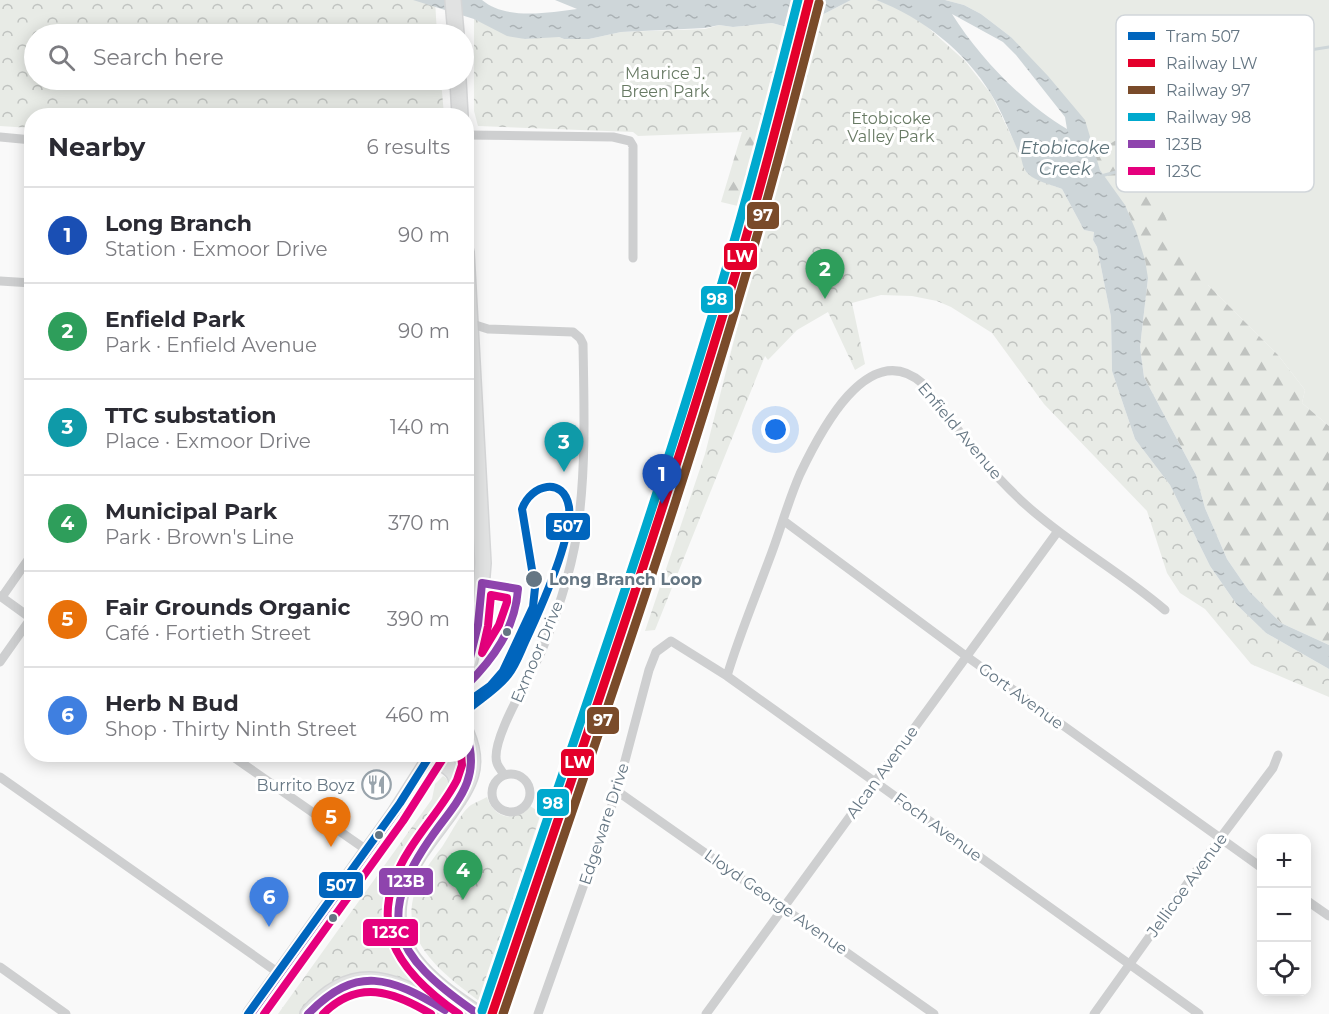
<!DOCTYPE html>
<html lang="en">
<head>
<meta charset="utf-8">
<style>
	:root { --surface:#fff; --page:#f2f2f3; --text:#2b2b33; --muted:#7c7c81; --line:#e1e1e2; --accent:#5c6169 }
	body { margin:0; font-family:Montserrat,sans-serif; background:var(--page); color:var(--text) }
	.controls { position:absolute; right:18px; bottom:18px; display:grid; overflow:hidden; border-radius:12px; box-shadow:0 3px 15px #0003 }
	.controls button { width:54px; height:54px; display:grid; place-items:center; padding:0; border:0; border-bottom:2px solid var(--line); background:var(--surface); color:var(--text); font:30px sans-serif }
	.you { position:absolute; left:776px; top:430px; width:21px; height:21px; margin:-15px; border:4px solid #fff; border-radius:50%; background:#1a73e8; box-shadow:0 0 0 9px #1a73e833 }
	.badge { display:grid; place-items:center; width:39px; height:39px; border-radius:50%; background:var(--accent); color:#fff; font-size:20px; font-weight:700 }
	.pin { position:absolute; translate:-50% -50px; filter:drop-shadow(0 2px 3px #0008) }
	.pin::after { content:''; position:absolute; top:32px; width:21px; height:18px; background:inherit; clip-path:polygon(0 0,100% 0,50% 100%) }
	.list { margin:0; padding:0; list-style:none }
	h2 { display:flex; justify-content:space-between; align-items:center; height:78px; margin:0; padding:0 24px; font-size:26px }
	h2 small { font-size:20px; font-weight:400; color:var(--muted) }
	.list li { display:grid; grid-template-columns:39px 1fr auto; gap:18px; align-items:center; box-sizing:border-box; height:96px; padding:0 24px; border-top:2px solid var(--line) }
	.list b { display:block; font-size:22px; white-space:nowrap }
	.list p { margin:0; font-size:20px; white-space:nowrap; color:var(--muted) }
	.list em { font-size:20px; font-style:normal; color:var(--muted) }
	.icon { flex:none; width:33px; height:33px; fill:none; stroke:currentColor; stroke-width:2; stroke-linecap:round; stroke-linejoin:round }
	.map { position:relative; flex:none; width:1329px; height:1014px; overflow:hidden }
	.search { position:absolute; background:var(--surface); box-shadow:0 3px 15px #0003; left:24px; top:24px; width:450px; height:66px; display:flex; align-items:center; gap:15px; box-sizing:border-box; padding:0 21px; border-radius:33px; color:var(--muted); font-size:22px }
	.panel { position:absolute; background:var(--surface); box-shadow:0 3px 15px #0003; left:24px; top:108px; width:450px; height:654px; border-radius:24px }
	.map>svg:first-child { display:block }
	.green { fill:#e8ebe6 }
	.forest { fill:url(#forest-firs) }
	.park { fill:url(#park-crowns) }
	.water { fill:url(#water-ripples); fill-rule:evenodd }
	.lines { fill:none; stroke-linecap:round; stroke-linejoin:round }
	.stream { stroke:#ced6d9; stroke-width:3 }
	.primary-casing { stroke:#d5d6d7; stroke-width:18 }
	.street { stroke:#cecfd0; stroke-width:9 }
	.primary { stroke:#e1e2e2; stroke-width:15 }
	.bus-1-casing { stroke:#fff; stroke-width:12 }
	.bus-2-casing { stroke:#fff; stroke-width:12 }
	.bus-1 { stroke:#8e44ad; stroke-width:8 }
	.bus-2 { stroke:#e5007d; stroke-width:8 }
	.rail-1-casing { stroke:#fff; stroke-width:14 }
	.rail-2-casing { stroke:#fff; stroke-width:14 }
	.rail-3-casing { stroke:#fff; stroke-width:14 }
	.rail-1 { stroke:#e4002b; stroke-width:9 }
	.rail-2 { stroke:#7a4b2a; stroke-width:9 }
	.rail-3 { stroke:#00a9ce; stroke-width:9 }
	.tram-1-casing { stroke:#fff; stroke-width:12 }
	.tram-1 { stroke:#0065bd; stroke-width:8 }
	.stop-dot { fill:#657683; stroke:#fff; stroke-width:2 }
	.labels { text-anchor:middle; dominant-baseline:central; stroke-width:6; stroke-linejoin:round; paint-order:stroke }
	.park-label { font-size:16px; fill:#687a64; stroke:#fff }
	.street-label { font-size:16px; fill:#657683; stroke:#fff }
	.stop-label { font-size:16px; font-weight:bold; fill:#657683; stroke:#fff; text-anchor:start }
	.poi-label { font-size:16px; fill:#657683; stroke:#fff; text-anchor:end }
	.water-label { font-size:18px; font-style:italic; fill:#60757c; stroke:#fff }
	.key { fill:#fff; stroke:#d1d6da; stroke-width:1.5 }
	.key-label { font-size:16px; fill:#657683 }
	.line-badge { stroke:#fff; stroke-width:2 }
	.badge-label { font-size:16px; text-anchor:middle; font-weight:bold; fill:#fff }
</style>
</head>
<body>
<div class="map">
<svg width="1329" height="1014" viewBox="0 0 1329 1014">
	<defs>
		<pattern id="forest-firs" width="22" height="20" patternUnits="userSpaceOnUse" patternTransform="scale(1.5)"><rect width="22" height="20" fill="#e8ebe6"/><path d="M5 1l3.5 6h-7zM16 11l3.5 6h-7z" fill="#c0c3c0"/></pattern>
		<pattern id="park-crowns" width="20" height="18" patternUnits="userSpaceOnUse" patternTransform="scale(1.5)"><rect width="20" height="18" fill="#e8ebe6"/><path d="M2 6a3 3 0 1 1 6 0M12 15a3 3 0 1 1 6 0" fill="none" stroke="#c0c3c0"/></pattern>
		<pattern id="water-ripples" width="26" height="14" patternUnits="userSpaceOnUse" patternTransform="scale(1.5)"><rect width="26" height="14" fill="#ced6d9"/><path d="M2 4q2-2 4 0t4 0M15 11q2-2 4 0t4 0" fill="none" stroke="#abb2b5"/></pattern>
	</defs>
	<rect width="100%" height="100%" fill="#f9f9f9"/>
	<!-- green -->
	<path class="green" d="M945 0H1329V426L1302 403 1305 390 1278 355 1208 285 1148 278 1094 154 1011 37 981 14 964 5Z"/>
	<!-- forest -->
	<path class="forest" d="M779 58 742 207 721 202 742 132H731Z
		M1121 137 1155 190 1178 249 1208 285 1278 355 1305 390 1302 403 1329 426V645L1281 623 1249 591 1227 559 1205 508 1196 475 1144 377 1140 347 1148 278 1145 260 1136 231 1125 206 1100 170 1094 154Z"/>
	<!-- park -->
	<path class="park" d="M0 0H435L437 34H34V80H441L444 115 32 116 31 128 0 126Z
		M851 0H876L896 7 924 24 965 61 991 94 1021 156 1025 170 1036 179 1062 189 1084 230 1094 232 1093 240 1097 247 1111 317 1112 371 1135 439 1170 485 1210 566 1237 605 1266 633 1329 669V697L1251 664 1205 609 1180 593 1167 573 1147 511 1044 404 992 333 951 307 937 301 912 296 881 295 852 303 865 364 855 370 828 312 797 330 768 360 765 356 655 630 645 631 705 454 816 18Z
		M474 19 525 39 546 37H559L564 39H589L621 32 705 29 719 25 733 27 772 23 787 27 764 123 742 132 638 136 633 132 478 126 474 111Z
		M443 776C451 781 451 790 449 798 438 815 426 831 415 848 408 858 400 868 396 879 381 919 394 956 425 983L422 988C372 959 335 971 300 1014H278L432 799 435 784Z
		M487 797C494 819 515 823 530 806L541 813 479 1001C446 976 400 943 414 895 419 877 431 861 442 847 449 837 461 812 471 805 476 802 482 800 487 797Z"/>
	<!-- water -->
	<path class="water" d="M413 0H482C506 20 547 13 577 9L555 0H867H851L816 18 787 27 772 23 733 27 719 25 705 28 621 32 589 39H564L559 37 525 39 507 36 474 19Z
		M876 0H945L964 5 981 14 1011 37 1048 76 1085 120 1100 170 1125 205 1136 231 1145 260 1148 278 1140 347 1144 377 1196 475 1205 508 1227 559 1249 591 1281 623 1329 645V669L1266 633 1237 605 1210 566 1170 485 1135 439 1112 371 1111 317 1097 247 1093 240 1094 232 1084 230 1062 189C1050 184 1032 181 1025 170 1022 165 1022 158 1019 153 1010 133 1002 112 991 94 966 52 922 17 876 0ZM952 14 1003 42 1016 55 1065 117 1067 129C1023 103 979 57 952 14Z"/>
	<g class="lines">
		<!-- stream -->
		<path class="stream" d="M1162 151 1168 142 1186 132 1199 121 1202 115 1214 105 1239 70 1251 64 1270 62 1291 53 1329 47
			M1101 176 1149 163"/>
		<defs>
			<path id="primary" d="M453 0 456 34
				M458 80 460 116
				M466 252 483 563 478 625 466 676
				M466 733C481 768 468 785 449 813 433 835 414 857 404 883 379 946 432 983 478 1014
				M432 757C455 770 459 773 458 800
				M251 1014 394 815 433 754
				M308 1014C355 957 400 982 451 1014"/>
		</defs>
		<!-- primary casing -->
		<use href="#primary" class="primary-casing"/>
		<!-- street -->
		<path class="street" d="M466 135 613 137 630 141 633 146V258
			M0 137 32 140
			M0 281 32 283
			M466 322 488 329 573 332 580 338 583 344C584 402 586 461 579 518 574 563 559 609 542 650 532 674 489 741 497 763 498 767 502 771 504 775
			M784 521 966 656 1262 868
			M0 596 32 619
			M2 597 32 554
			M0 662 31 618
			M727 676C739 636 755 598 769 560 780 532 788 501 800 474 819 434 868 336 922 383 955 426 986 469 1026 505 1069 544 1121 572 1165 610
			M229 754 368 851
			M492 793a19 19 0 1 1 38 0a19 19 0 1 1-38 0Z
			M0 777 280 974
			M617 791 934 1014
			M1306 900 1329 916
			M0 967 66 1014
			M538 1014 617 791 649 670 656 652 671 641 727 676 1199 1014
			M706 1014 1058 531
			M1094 1014 1212 849 1273 768 1278 755"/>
		<!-- primary -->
		<use href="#primary" class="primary"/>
		<defs>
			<path id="bus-1" d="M466 674 478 625 482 583 518 589C515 629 494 658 466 686
				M466 734C480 773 463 795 440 825 372 916 389 953 478 1014
				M251 1014 394 815 433 754
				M308 1014C357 964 390 977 445 1010"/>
			<path id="bus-2" d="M491 595 507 598V602L499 625 482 653 488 626Z
				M264 1014 403 821 442 760
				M323 1014C358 979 393 991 431 1014
				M459 1014C395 970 363 922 410 849 425 825 444 805 457 780L462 765 461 754"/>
		</defs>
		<!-- bus-1 casing -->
		<use href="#bus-1" class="bus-1-casing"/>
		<!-- bus-2 casing -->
		<use href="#bus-2" class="bus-2-casing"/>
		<!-- bus-1 -->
		<use href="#bus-1" class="bus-1"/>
		<!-- bus-2 -->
		<use href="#bus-2" class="bus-2"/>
		<defs>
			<path id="rail-1" d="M492 1014C577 763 665 512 740 258 765 173 787 86 809 0"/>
			<path id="rail-2" d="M503 1014C588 764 676 514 750 260 775 175 797 89 819 3"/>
			<path id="rail-3" d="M482 1011C567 759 657 508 731 252 755 168 777 84 798 0"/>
		</defs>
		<!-- rail-1 casing -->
		<use href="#rail-1" class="rail-1-casing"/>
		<!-- rail-2 casing -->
		<use href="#rail-2" class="rail-2-casing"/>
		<!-- rail-3 casing -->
		<use href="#rail-3" class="rail-3-casing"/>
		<!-- rail-1 -->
		<use href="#rail-1" class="rail-1"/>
		<!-- rail-2 -->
		<use href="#rail-2" class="rail-2"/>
		<!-- rail-3 -->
		<use href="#rail-3" class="rail-3"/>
		<defs>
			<path id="tram-1" d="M466 703 490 686 503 671 533 607 535 588 522 509C531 484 564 476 569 507 573 538 539 612 525 642 520 653 516 665 508 675 497 689 480 699 466 711
				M248 1014 400 803 431 754"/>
		</defs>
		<!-- tram-1 casing -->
		<use href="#tram-1" class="tram-1-casing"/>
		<!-- tram-1 -->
		<use href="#tram-1" class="tram-1"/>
	</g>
	<!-- icons -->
	<defs>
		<symbol id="restaurant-ring" viewBox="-11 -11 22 22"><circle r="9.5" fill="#fff" stroke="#99a4ac" stroke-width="1.5"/><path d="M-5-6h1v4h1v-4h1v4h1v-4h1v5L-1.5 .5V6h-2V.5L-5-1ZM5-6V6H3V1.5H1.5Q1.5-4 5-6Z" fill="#99a4ac"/></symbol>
	</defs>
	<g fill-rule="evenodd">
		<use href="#restaurant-ring" x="360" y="768" width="33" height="33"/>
	</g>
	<!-- markers -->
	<g class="stop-dot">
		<circle cx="534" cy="579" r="9"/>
		<circle cx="507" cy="632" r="5"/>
		<circle cx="379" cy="835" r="5"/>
		<circle cx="333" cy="918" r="5"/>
	</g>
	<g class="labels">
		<!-- park labels -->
		<g class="park-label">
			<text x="665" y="73">Maurice J.<tspan x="665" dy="18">Breen Park</tspan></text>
			<text x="891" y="118">Etobicoke<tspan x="891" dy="18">Valley Park</tspan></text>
		</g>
		<!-- street labels -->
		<g class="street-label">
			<text transform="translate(960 431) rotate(50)">Enfield Avenue</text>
			<text transform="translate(537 652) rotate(-67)">Exmoor Drive</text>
			<text transform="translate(1021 696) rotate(36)">Gort Avenue</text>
			<text transform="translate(882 772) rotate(-54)">Alcan Avenue</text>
			<text transform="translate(604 824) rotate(-72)">Edgeware Drive</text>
			<text transform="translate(938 827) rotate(36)">Foch Avenue</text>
			<text transform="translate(1187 885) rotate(-54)">Jellicoe Avenue</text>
			<text transform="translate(776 902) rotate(35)">Lloyd George Avenue</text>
		</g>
		<!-- stop labels -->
		<g class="stop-label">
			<text x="549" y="579">Long Branch Loop</text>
		</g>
		<!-- poi labels -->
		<g class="poi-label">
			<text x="355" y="785">Burrito Boyz</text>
		</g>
		<!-- water labels -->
		<g class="water-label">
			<text x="1065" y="148">Etobicoke<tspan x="1065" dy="21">Creek</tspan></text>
		</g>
	</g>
	<!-- legend -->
	<rect x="1116" y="15" width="198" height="177" rx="9" class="key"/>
	<rect x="1128" y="32" width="27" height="8" fill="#0065bd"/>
	<rect x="1128" y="59" width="27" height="8" fill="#e4002b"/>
	<rect x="1128" y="86" width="27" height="8" fill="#7a4b2a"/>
	<rect x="1128" y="113" width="27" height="8" fill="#00a9ce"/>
	<rect x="1128" y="140" width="27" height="8" fill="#8e44ad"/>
	<rect x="1128" y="167" width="27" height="8" fill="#e5007d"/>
	<g class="key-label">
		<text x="1166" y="42">Tram 507</text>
		<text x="1166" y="69">Railway LW</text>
		<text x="1166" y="96">Railway 97</text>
		<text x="1166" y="123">Railway 98</text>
		<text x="1166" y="150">123B</text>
		<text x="1166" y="177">123C</text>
	</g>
	<g class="line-badge">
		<rect x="746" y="201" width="34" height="29" rx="6" fill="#7a4b2a"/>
		<rect x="723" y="242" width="35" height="29" rx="6" fill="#e4002b"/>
		<rect x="700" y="285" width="34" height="29" rx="6" fill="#00a9ce"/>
		<rect x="545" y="512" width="46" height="29" rx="6" fill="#0065bd"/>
		<rect x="586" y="706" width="34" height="29" rx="6" fill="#7a4b2a"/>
		<rect x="560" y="748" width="35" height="29" rx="6" fill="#e4002b"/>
		<rect x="536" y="788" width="34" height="29" rx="6" fill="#00a9ce"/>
		<rect x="378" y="867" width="56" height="29" rx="6" fill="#8e44ad"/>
		<rect x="318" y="871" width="46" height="28" rx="6" fill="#0065bd"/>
		<rect x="362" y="918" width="57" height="29" rx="6" fill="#e5007d"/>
	</g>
	<g class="badge-label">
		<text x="763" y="221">97</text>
		<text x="740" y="262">LW</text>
		<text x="717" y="305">98</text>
		<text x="568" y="532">507</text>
		<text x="603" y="726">97</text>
		<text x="578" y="768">LW</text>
		<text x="553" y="809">98</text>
		<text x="406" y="887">123B</text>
		<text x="341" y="891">507</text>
		<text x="391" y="938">123C</text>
	</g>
</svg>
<div class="controls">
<button>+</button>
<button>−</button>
<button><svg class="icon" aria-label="locate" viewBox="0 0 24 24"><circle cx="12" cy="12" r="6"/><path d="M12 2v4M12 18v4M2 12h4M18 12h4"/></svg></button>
</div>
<div class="you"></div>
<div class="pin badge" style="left:662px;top:504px;background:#1a4fb4">1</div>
<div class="pin badge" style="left:825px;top:299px;background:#2e9e5b">2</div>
<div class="pin badge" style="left:564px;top:472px;background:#0f9aa8">3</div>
<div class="pin badge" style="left:463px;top:900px;background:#2e9e5b">4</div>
<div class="pin badge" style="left:331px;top:847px;background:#e8710a">5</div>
<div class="pin badge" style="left:269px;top:927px;background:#3f7fe0">6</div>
<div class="search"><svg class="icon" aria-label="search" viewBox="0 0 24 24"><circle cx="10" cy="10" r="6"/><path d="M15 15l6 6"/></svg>Search here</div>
<section class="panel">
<h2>Nearby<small>6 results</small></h2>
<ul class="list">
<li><span class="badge" style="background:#1a4fb4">1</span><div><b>Long Branch</b><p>Station · Exmoor Drive</p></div><em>90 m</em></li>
<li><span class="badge" style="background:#2e9e5b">2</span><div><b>Enfield Park</b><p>Park · Enfield Avenue</p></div><em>90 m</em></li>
<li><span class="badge" style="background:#0f9aa8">3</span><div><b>TTC substation</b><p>Place · Exmoor Drive</p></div><em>140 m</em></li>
<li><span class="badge" style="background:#2e9e5b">4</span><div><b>Municipal Park</b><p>Park · Brown's Line</p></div><em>370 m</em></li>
<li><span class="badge" style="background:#e8710a">5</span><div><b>Fair Grounds Organic</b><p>Café · Fortieth Street</p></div><em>390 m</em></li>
<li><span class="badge" style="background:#3f7fe0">6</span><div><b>Herb N Bud</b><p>Shop · Thirty Ninth Street</p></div><em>460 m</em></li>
</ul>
</section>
</div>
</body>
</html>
